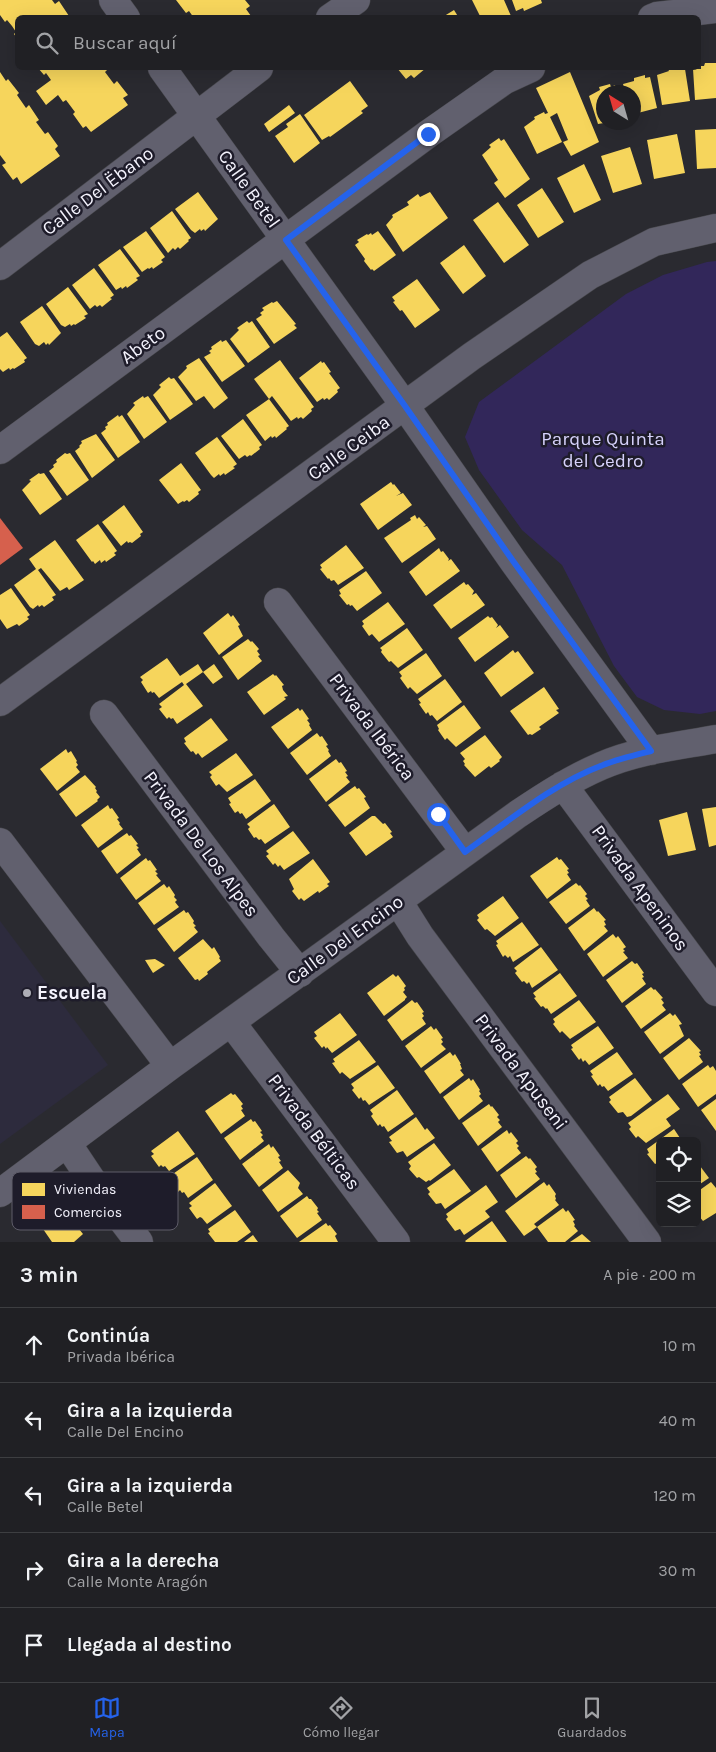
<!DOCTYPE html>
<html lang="es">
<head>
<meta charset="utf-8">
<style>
	:root { --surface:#202024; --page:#2d2d31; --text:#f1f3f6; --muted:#a2a3a6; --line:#3d3e41; --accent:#2563eb }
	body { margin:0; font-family:Karla,sans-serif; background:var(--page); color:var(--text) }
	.controls { position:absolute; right:15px; bottom:15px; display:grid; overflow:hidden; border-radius:8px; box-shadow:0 5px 20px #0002 }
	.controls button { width:45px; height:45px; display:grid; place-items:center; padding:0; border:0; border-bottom:1px solid var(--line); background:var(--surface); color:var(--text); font:25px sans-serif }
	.compass { position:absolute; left:596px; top:85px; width:45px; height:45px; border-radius:50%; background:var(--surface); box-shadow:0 5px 20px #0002; rotate:323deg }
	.stop { position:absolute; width:15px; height:15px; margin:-11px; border:4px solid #2563eb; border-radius:50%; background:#fff }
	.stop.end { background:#2563eb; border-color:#fff; box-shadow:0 1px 5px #0008 }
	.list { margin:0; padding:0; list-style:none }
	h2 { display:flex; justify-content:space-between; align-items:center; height:65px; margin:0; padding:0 20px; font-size:21px }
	h2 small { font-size:16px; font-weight:400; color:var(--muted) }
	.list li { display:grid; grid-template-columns:32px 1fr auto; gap:15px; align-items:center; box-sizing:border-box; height:75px; padding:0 20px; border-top:1px solid var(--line) }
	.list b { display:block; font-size:19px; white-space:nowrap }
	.list p { margin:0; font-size:16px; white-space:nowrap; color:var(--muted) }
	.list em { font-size:16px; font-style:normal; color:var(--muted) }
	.icon { flex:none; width:28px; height:28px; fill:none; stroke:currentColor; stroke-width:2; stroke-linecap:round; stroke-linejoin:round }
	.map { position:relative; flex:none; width:716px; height:1242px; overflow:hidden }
	.search { position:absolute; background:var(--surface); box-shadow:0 5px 20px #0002; left:15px; right:15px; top:15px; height:55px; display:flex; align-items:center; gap:12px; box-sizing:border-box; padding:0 18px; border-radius:8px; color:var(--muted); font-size:19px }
	.sheet { height:440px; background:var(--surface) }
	nav { display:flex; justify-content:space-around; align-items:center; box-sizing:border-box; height:70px; border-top:1px solid var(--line); background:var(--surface); font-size:14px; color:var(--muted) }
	nav a { display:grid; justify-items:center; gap:2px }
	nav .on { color:var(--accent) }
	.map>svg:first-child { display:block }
	.built { fill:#2d2b3d }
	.green { fill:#32275a }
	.homes { fill:#f6d55c }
	.shops { fill:#d6604d }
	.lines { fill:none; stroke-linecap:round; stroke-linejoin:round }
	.minor-casing { stroke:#47474c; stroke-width:29 }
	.minor { stroke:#61606e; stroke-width:28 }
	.route { stroke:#2563eb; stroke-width:6 }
	.poi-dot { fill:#adadb5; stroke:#1e1c2a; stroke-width:2 }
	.labels { text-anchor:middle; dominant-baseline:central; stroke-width:5; stroke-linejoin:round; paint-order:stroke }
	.street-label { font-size:19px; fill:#f4f3fd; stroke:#1e1c2a }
	.park-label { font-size:19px; fill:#d6d2fb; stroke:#1e1c2a }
	.poi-label { font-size:19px; font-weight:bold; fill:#f4f3fd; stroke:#1e1c2a; text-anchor:start }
	.key { fill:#1e1c2a; stroke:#5e5c69; stroke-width:1 }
	.key-label { font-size:14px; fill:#f4f3fd }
</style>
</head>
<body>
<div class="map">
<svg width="716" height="1242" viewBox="0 0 716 1242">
	<rect width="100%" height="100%" fill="#2a2a30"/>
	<!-- built -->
	<path class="built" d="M0 921 108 1065 0 1144Z"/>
	<!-- green -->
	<path class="green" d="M716 261V711L700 714 664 710 637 697 614 666 562 565 522 530 479 470 465 437 479 402 626 294 663 275 707 262Z"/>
	<!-- homes -->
	<path class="homes" d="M0 0H52L55 4 59 1 69 16 67 18H18V40L14 34 16 32 12 26 7 20 5 22 0 15Z
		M176 0H245L250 6 246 9 251 16 249 18H194L189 11 186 13Z
		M472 0H504L511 16 507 18H481Z
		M512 0H541L542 3 524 11 523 8 516 11Z
		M454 10 459 18H441Z
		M705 63H716V98L695 100 693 69H701V66H704Z
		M38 68H107L108 69 105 72 114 84 117 81 128 95 123 98 128 105 91 132 86 126 83 128 73 114 75 112 66 100 63 102 58 95 46 105 36 91 51 80 46 73 44 75Z
		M397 68H426L414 78 411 75 406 79Z
		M679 68 680 70 685 69 690 101 662 105 657 75 669 71 668 69Z
		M0 72 6 81 8 79 19 93 17 95 26 108 29 105 39 120 36 122 45 134 48 132 58 146 55 149 60 156 21 184 17 177 13 180 2 165 6 163 0 155Z
		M570 72 599 142 571 156 563 142 568 140 557 113 550 117 562 142 537 154 524 127 535 119 534 117 544 112 545 114 548 113 536 88Z
		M645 75V78L650 77 657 108 634 114V92H625L623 84 634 81V78Z
		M350 81 368 106 361 111 363 113 330 137 329 136 322 140 304 115Z
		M610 84 611 87 615 85 617 92H604V123L598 124 589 96 600 90 599 87Z
		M289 105 295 113 269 132 264 124Z
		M300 114 320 143 294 163 275 136 288 127 286 124Z
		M716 129V168L697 169 695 130Z
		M677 134 685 173 654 179 647 140Z
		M499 138 501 141 504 139 530 179 505 198 494 183 498 180 482 155 491 147 489 145Z
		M630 147 642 184 613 193 601 156Z
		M584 164 601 200 574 213 557 178Z
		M542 188 564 222 538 238 517 205Z
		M198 192 218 219 205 231 204 229 201 231 200 229 195 233 191 230 175 209Z
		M430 192 448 218 403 252 386 225 393 217 392 215 409 205 407 202 418 194 420 197Z
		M498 202 529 245 504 263 473 220Z
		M172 211 191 238 188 240 189 241 180 249 178 247 175 250 173 248 168 253 150 228Z
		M146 231 165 257 161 260 163 262 153 269 152 267 149 269 148 268 142 272 123 247Z
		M378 231 396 255 374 271 372 269 371 270 364 261 365 259 355 245 359 242 357 240 367 234 368 235 371 233 372 235Z
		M464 245 486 276 463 294 440 263Z
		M120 249 140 276 136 278 138 280 127 288 126 286 122 289 121 287 116 290 98 265Z
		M94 268 114 295 110 298 112 299 102 307 100 305 97 307 95 305 90 309 72 285Z
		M417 279 440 310 415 328 402 310 400 311 393 302 395 301 392 297Z
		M68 287 88 314 84 316 86 318 75 325 74 324 71 326 70 324 65 327 61 325 46 304Z
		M277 301 296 324 294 325 297 328 274 344 256 319 262 315 260 313 264 310 262 308 272 302 273 303Z
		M42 306 61 333 49 345 48 343 46 345 44 342 39 346 35 344 20 322Z
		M247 321 249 323 252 321 270 347 248 363 230 339 239 330 237 328Z
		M7 332 27 358 24 360 25 362 14 369 13 368 10 370 9 368 3 372 0 369V337Z
		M221 340 222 342 226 340 245 366 222 382 204 357 211 353 209 351 212 349 211 347Z
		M199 358 228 398 214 409 204 396 196 401 178 377 187 368 186 366Z
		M280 360 314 407 311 409 312 411 303 419 301 417 298 419 297 417 291 421 272 396 269 399 289 426 286 428 287 429 276 438 275 436 272 438 271 436 265 441 246 415 269 399 254 379Z
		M321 361 322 363 324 362 331 372 329 373 340 388 337 390 338 392 329 400 327 398 324 400 323 398 317 402 299 378Z
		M169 377 171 379 174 378 193 404 170 420 153 395 161 387 159 385Z
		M143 396 144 398 148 396 167 422 144 439 127 414 135 405 133 403Z
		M118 415 119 417 122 415 140 442 118 458 101 433 106 429 105 427 108 425 107 423Z
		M243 419 262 445 259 447 260 449 251 456 250 455 247 457 245 455 239 459 221 436Z
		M96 434 115 460 92 478 75 451 80 447 79 446 82 443 81 441Z
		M217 437 237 464 233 467 235 468 225 475 224 473 220 476 219 474 214 478 211 475 195 453Z
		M65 453 67 454 70 453 89 480 67 496 49 471 54 467 53 465 57 462 56 460Z
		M181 463 201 490 198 492 199 494 189 502 187 500 184 502 183 501 178 504 159 480Z
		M39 473 40 474 44 473 62 499 40 515 22 490 31 481 29 480Z
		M391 482 393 485 394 484 401 493 396 496 403 493 412 505 378 530 360 504Z
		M124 505 143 532 140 534 141 536 132 543 130 542 128 543 127 541 121 546 102 522Z
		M415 515 417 519 419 517 426 525 423 527 427 526 436 539 402 563 384 538 411 520 410 518Z
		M98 524 117 551 114 553 116 555 106 562 105 560 101 563 100 560 95 564 93 561 92 562 76 540Z
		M55 540 84 580 69 590 67 587 60 591 41 568 38 570 56 595 52 597 54 600 44 607 42 605 39 607 38 605 33 609 30 607 14 585 36 569 29 559Z
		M346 545 364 568 338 585 334 580 331 581 329 578 328 579 320 569 322 568 320 565Z
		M439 548 441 552 443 551 449 559 448 561 451 559 460 571 426 596 409 572Z
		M366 571 382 593 357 611 352 605 350 606 349 604 347 605 339 595 341 594 339 590Z
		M464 582 466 585 468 584 474 591 472 595 476 593 485 605 451 629 433 605Z
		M11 588 30 615 27 617 29 619 19 626 17 624 7 629 0 619V595Z
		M388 602 405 624 379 642 372 634 369 636 362 626 364 624 362 621Z
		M228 613 231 617 233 615 240 625 238 626 243 636 219 655 203 633Z
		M488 616 490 618 492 617 498 625 496 628 500 625 509 637 475 662 458 638Z
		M407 628 423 650 398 668 391 661 389 662 381 652 382 650 380 648Z
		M248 639 251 642 252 641 259 649 257 651 260 655 258 656 262 661 238 680 222 657Z
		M513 650 515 653 518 651 534 673 501 697 484 673Z
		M426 653 442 676 417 694 410 687 408 689 400 678 402 676 399 672Z
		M167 658 180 676 198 664 203 672 186 684 203 706 177 724 173 718 171 719 169 717 167 719 159 709 162 707 159 704 184 685 182 682 159 698 154 692 152 693 151 691 148 693 141 682 143 680 140 677Z
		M214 664 223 677 213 684 203 672Z
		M273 674 275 676 276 675 284 685 282 686 283 690 288 696 284 697 286 699 264 715 247 692Z
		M445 679 462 702 437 721 432 715 430 716 428 712 426 714 419 704 421 703 418 699Z
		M544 687 559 709 556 710 559 713 539 727 541 729 532 735 530 734 528 735 510 711Z
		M464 705 481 728 456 747 447 738 445 740 438 730 439 729 437 725Z
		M298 708 300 711 302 709 309 719 307 720 310 724 309 725 312 730 288 749 271 727Z
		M211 718 228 740 202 758 198 753 196 755 193 751 191 752 184 743 186 742 184 738Z
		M317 733 320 737 322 736 328 745 326 746 329 750 328 751 331 756 307 775 290 753Z
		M485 735 502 757 499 760 500 761 491 768 489 766 475 777 464 765 465 764 463 761 465 759 460 753Z
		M66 749 68 753 71 751 77 761 76 762 78 765 76 767 80 772 57 791 40 769Z
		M236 753 253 775 227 792 219 784 216 786 210 777 212 775 209 772Z
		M336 759 339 763 341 762 347 771 345 772 348 776 346 777 350 782 326 802 309 779Z
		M85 775 96 787 95 788 97 791 96 792 100 797 97 800 98 801 76 817 59 794Z
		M255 779 271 801 246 819 242 813 240 814 238 811 235 813 229 804 231 803 228 798Z
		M355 786 357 789 359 788 366 797 364 798 370 808 345 827 328 805Z
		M274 804 290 827 265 844 261 839 259 840 256 837 254 838 248 829 250 827 247 824Z
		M108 805 110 809 112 808 119 818 117 819 120 823 119 824 123 829 98 848 81 825Z
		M716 807V845L709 847 702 809Z
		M687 812 696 850 668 856 659 820Z
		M372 816H375L383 824 385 823 392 832 390 833 393 837 366 856 349 833Z
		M293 831 310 853 284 870 280 865 278 867 275 863 273 865 266 856 269 854 266 851Z
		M127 833 129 836 131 835 138 844 136 845 139 848 137 849 141 855 117 874 101 851Z
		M557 857 559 860 561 859 569 869 567 870 569 873 567 874 571 880 547 899 530 876Z
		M146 858 148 861 150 860 157 870 155 871 158 874 156 875 161 881 136 900 120 878Z
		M313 859 330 882 327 884 329 886 319 893 318 891 304 901 301 898 299 900 292 891 294 889 289 879Z
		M576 883 579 886 580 885 587 894 585 896 588 899 586 900 590 906 566 924 549 902Z
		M164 884 167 888 169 886 175 895 174 897 177 900 175 902 179 907 154 925 138 903Z
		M503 896 519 918 495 936 487 929 485 930 477 920 479 918 477 915Z
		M594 908 597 912 598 911 606 920 604 921 606 925 604 926 608 931 584 951 568 928Z
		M184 910 186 913 188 912 194 921 193 923 196 926 194 927 198 932 174 952 157 929Z
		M522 922 539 945 513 962 510 956 508 958 505 955 503 957 496 945 498 944 496 941Z
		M613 934 616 938 618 936 626 947 623 949 625 951 623 952 628 958 603 977 587 954Z
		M203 939 212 949 214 947 220 957 219 958 221 961 207 972 208 974 199 981 198 979 195 980 178 958Z
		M541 947 558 970 532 988 529 982 527 984 524 981 522 982 515 973 517 971 514 968Z
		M155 959 165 965 153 973 145 960Z
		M632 961 635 964 637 963 644 973 642 974 644 977 642 978 646 984 622 1003 606 980Z
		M560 973 577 996 551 1014 547 1008 546 1009 543 1006 541 1007 534 998 536 997 533 993Z
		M393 974 396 977 398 975 406 986 404 988 405 990 403 992 407 997 405 999V1000L384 1016 367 993Z
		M651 987 654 990 655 989 663 998 661 999 664 1003 662 1005 666 1010 641 1029 625 1006Z
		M412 1000 415 1003 417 1002 424 1012 422 1013 424 1016 422 1018 426 1024 402 1041 387 1020Z
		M579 1000 596 1022 570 1039 562 1031 560 1033 553 1024 555 1022 553 1019Z
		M340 1013 357 1035 332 1053 327 1047 326 1049 324 1046 322 1048 314 1038 317 1036 314 1032Z
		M670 1013 673 1016 675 1014 682 1024 679 1025 684 1036 660 1054 644 1032Z
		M431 1026 434 1030 436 1028 443 1038 441 1039 443 1042 441 1044 446 1049 421 1068 405 1046Z
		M598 1026 614 1048 589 1065 585 1060 583 1062 581 1058 579 1060 571 1049 573 1048 571 1045Z
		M689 1038 701 1051 699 1052 701 1055 699 1056 703 1062 679 1080 663 1058Z
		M359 1040 376 1062 350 1079 342 1072 340 1074 332 1063 335 1062 333 1059Z
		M450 1052 453 1056 455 1054 461 1064H460L462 1069 460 1070 464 1075 440 1094 424 1071Z
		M617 1052 633 1074 608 1091 604 1086 602 1087 600 1084 598 1086 591 1076 593 1075 590 1071Z
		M378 1065 395 1088 369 1105 365 1100 363 1101 361 1097 359 1099 352 1090 354 1088 351 1084Z
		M708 1065 710 1068 713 1066 716 1071V1094L698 1107 682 1084Z
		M469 1078 471 1081 473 1079 480 1090 479 1091 481 1094 479 1096 483 1101 459 1120 443 1097Z
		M635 1078 652 1100 631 1116 627 1117 623 1112 618 1113 609 1102 611 1100 609 1097Z
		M397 1090 414 1114 388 1132 384 1126 382 1127 380 1124 378 1126 371 1116 373 1114 370 1110Z
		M231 1093 233 1095 235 1094 243 1104 241 1106 243 1109 241 1110 245 1116 221 1134 205 1111Z
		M668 1094 680 1109 666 1119 671 1126 646 1143 638 1136 636 1138 629 1129 631 1127 628 1123Z
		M716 1099V1131L701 1110Z
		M489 1104 491 1107 492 1106 499 1115 497 1117 500 1120 498 1122 502 1127 478 1146 462 1123Z
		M416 1117 425 1130 427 1128 435 1138 407 1157 403 1151 397 1153 389 1142 392 1141 389 1137Z
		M251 1119 253 1122 255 1121 262 1131 260 1132 263 1135 261 1137 264 1141 240 1160 224 1138Z
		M674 1129 682 1141H660V1166L657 1163 655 1164 647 1154 649 1153 647 1149Z
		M507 1130 509 1134 511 1132 518 1141 516 1143 519 1146 517 1148 521 1153 497 1172 481 1149Z
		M178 1131 195 1154 169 1171 165 1166 163 1167 161 1165 159 1167 151 1156 154 1154 151 1151Z
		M434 1143 451 1165 430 1181 429 1180 426 1182 419 1177 417 1178 409 1169 411 1166 408 1162Z
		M269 1144 271 1148 273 1146 280 1156 278 1157 281 1161 279 1162 283 1168 259 1187 242 1164Z
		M526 1156 529 1159 530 1158 537 1167 535 1169 537 1172 535 1173 540 1179 516 1198 500 1175Z
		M197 1157 213 1180 188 1198 184 1192 182 1193 180 1190 178 1192 170 1181 172 1179 170 1176Z
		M697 1162 709 1178 697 1186Z
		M454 1169 471 1191 445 1209 441 1203 436 1204 428 1194 430 1192 427 1188Z
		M288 1170 300 1183 298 1188 303 1194 278 1212 262 1190Z
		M544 1182 547 1186 549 1184 556 1194 555 1196 556 1199 555 1200 559 1205 534 1224 537 1227 524 1236 505 1211Z
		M711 1182 716 1188V1213L703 1221 698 1215 697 1216V1192Z
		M215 1183 232 1206 207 1224 202 1218 200 1217 197 1219 189 1208 192 1206 189 1203Z
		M486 1185 498 1202 485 1211 490 1217 467 1233 464 1235 460 1229 455 1231 446 1219 448 1217 446 1214Z
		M307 1196 309 1199H311L318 1208 317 1210 319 1212 317 1213 322 1220 297 1238 280 1216Z
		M563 1208 566 1212 568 1210 575 1220 573 1221 575 1225 574 1226 578 1231 565 1242H548L537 1227Z
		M235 1210 251 1232 237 1242H215L208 1233 210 1232 208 1229Z
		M69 1211 71 1214 73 1212 81 1222 79 1224 81 1227 79 1229 83 1234 74 1242H52L43 1229Z
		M492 1221 507 1242H466L465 1241Z
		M326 1223 328 1226 330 1225 337 1234 335 1236 338 1242H299Z
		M582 1234 591 1242H570Z
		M253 1235 258 1242H244Z"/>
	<!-- shops -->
	<path class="shops" d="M0 518 23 548 0 565Z"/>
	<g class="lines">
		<defs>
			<path id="minor" d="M113 0 126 18
				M330 18 356 0
				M652 18 657 16 716 9
				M162 68 405 406 513 561 651 751
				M0 266 259 68
				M0 450 428 134 505 80 531 68
				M278 602 465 852
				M0 702 472 356 590 275 654 242 716 228
				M104 714 271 937 300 973
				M563 785 716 992
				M0 842 170 1066
				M398 901 420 936 647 1242
				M231 1022 396 1242
				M67 1143 91 1179 139 1242
				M0 1193 170 1066 518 814C545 796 571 779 601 766 637 750 678 746 716 739"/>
		</defs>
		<!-- minor casing -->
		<use href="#minor" class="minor-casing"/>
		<!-- minor -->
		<use href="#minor" class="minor"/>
	</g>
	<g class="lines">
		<!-- route -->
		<path class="route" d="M428 134 286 240 405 406 513 561 651 751C635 755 618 759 603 765 552 784 509 821 465 852L438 814"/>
	</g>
	<!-- markers -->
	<circle class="poi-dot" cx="27" cy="993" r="5"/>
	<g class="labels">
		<!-- street labels -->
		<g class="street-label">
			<text transform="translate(249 189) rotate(54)">Calle Betel</text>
			<text transform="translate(98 191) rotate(-37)">Calle Del Ëbano</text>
			<text transform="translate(143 345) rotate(-36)">Abeto</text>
			<text transform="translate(349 448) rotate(-36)">Calle Ceiba</text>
			<text transform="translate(372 727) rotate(53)">Privada Ibérica</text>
			<text transform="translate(201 844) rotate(53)">Privada De Los Alpes</text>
			<text transform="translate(640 888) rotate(54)">Privada Apeninos</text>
			<text transform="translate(345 940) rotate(-36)">Calle Del Encino</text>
			<text transform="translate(521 1072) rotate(53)">Privada Apuseni</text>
			<text transform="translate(314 1132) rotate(53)">Privada Bélticas</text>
		</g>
		<!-- park labels -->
		<g class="park-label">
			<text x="603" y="439">Parque Quinta<tspan x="603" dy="22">del Cedro</tspan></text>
		</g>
		<!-- poi labels -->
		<g class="poi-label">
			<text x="37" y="993">Escuela</text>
		</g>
	</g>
	<!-- legend -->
	<rect x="12" y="1172" width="166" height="58" rx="8" class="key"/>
	<rect x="22" y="1183" width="23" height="13" fill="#f6d55c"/>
	<rect x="22" y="1205" width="23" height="14" fill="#d6604d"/>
	<g class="key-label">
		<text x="54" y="1194">Viviendas</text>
		<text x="54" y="1217">Comercios</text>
	</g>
</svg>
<div class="controls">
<button><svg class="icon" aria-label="locate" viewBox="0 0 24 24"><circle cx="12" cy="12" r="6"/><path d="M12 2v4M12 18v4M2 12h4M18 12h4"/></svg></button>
<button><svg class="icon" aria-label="layers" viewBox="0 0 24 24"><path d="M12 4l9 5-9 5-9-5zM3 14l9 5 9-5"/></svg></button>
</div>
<svg class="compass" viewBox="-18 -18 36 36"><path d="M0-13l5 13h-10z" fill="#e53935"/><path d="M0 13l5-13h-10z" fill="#a2a3a6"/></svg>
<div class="stop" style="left:438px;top:814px"></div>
<div class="stop end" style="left:428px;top:134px"></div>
<div class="search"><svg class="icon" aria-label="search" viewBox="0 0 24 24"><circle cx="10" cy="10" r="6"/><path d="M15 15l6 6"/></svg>Buscar aquí</div>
</div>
<section class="sheet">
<h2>3 min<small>A pie · 200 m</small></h2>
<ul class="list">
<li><svg class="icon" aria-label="ahead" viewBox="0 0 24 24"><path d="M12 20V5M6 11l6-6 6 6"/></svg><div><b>Continúa</b><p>Privada Ibérica</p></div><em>10 m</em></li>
<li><svg class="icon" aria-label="left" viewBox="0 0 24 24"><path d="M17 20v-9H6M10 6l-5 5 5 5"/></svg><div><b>Gira a la izquierda</b><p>Calle Del Encino</p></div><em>40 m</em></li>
<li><svg class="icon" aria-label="left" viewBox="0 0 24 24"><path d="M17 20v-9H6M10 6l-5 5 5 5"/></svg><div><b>Gira a la izquierda</b><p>Calle Betel</p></div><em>120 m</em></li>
<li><svg class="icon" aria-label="right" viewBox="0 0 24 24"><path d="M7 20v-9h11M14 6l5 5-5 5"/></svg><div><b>Gira a la derecha</b><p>Calle Monte Aragón</p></div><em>30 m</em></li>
<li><svg class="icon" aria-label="arrive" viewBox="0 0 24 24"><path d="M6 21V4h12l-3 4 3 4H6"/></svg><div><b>Llegada al destino</b></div></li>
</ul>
</section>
<nav>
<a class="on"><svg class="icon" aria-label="map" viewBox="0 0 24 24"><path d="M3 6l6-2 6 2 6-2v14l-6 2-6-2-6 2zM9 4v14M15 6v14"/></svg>Mapa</a>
<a><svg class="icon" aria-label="directions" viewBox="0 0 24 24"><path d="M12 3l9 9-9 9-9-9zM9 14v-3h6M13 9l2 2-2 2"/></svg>Cómo llegar</a>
<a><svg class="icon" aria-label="saved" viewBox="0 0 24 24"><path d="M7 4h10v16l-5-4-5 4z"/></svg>Guardados</a>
</nav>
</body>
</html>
